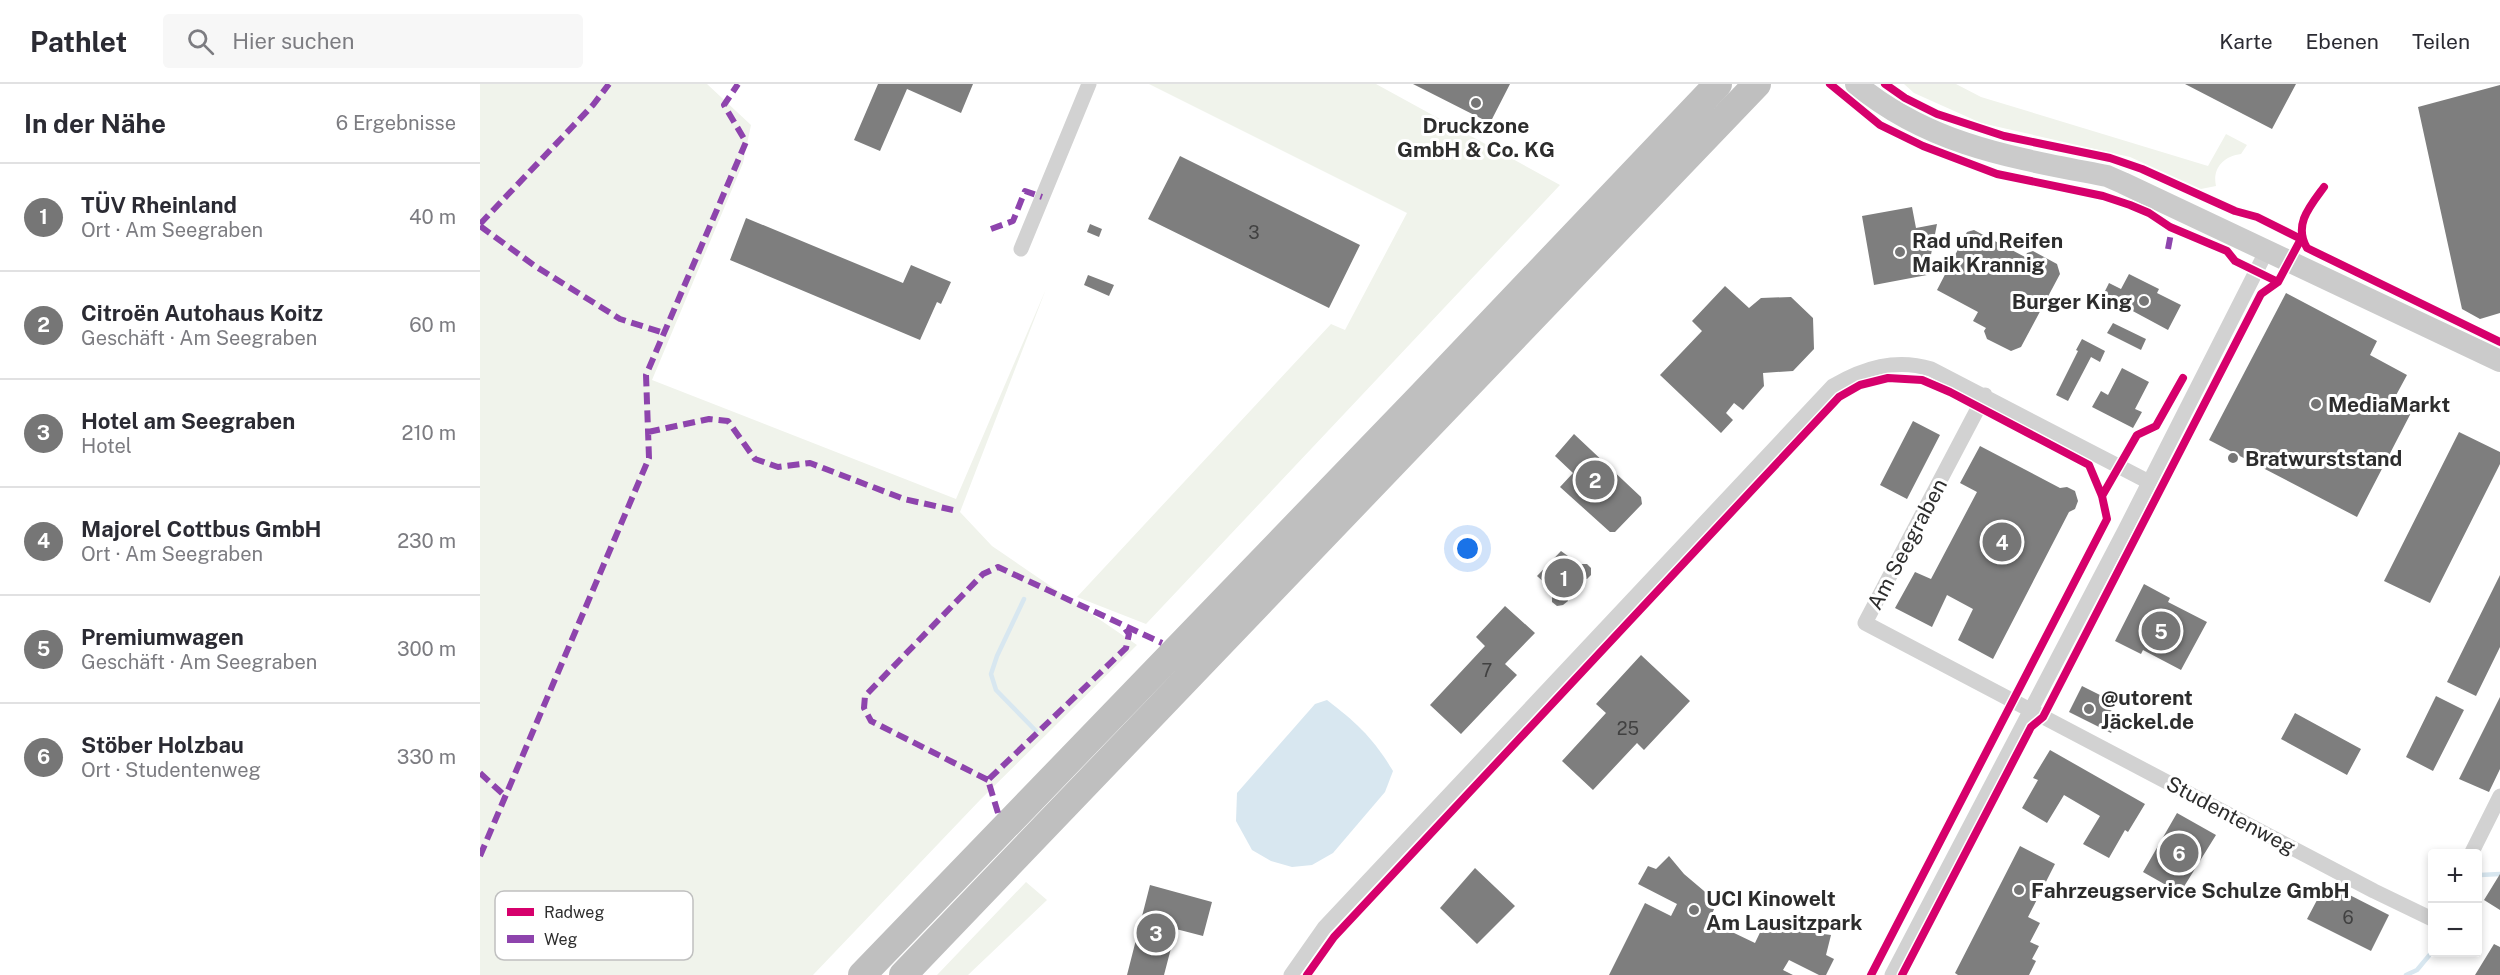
<!DOCTYPE html>
<html lang="de">
<head>
<meta charset="utf-8">
<style>
	:root { --surface:#fff; --page:#f7f7f7; --text:#2b2b33; --muted:#7c7c81; --line:#e1e1e2; --accent:#767676 }
	body { margin:0; font-family:"Public Sans",sans-serif; background:var(--page); color:var(--text) }
	.controls { position:absolute; right:18px; bottom:18px; display:grid; overflow:hidden; border-radius:6px; box-shadow:0 3px 9px #0003 }
	.controls button { width:54px; height:54px; display:grid; place-items:center; padding:0; border:0; border-bottom:2px solid var(--line); background:var(--surface); color:var(--text); font:30px sans-serif }
	.you { position:absolute; left:988px; top:465px; width:21px; height:21px; margin:-15px; border:4px solid #fff; border-radius:50%; background:#1a73e8; box-shadow:0 0 0 9px #1a73e833 }
	.badge { display:grid; place-items:center; width:39px; height:39px; border-radius:50%; background:var(--accent); color:#fff; font-size:20px; font-weight:700 }
	.pin { position:absolute; translate:-50% -50%; border:3px solid #fff; box-shadow:0 2px 6px #0006 }
	.list { margin:0; padding:0; list-style:none }
	h2 { display:flex; justify-content:space-between; align-items:center; height:78px; margin:0; padding:0 24px; font-size:26px }
	h2 small { font-size:20px; font-weight:400; color:var(--muted) }
	.list li { display:grid; grid-template-columns:39px 1fr auto; gap:18px; align-items:center; box-sizing:border-box; height:108px; padding:0 24px; border-top:2px solid var(--line) }
	.list b { display:block; font-size:22px; white-space:nowrap }
	.list p { margin:0; font-size:20px; white-space:nowrap; color:var(--muted) }
	.list em { font-size:20px; font-style:normal; color:var(--muted) }
	.icon { flex:none; width:33px; height:33px; fill:none; stroke:currentColor; stroke-width:2; stroke-linecap:round; stroke-linejoin:round }
	.map { position:relative; flex:none; width:2020px; height:891px; overflow:hidden }
	header { display:flex; align-items:center; gap:36px; box-sizing:border-box; height:84px; padding:0 30px; background:var(--surface); border-bottom:2px solid var(--line) }
	header strong { font-size:28px }
	nav { display:flex; gap:33px; margin-inline-start:auto; font-size:21px }
	.search { width:420px; height:54px; background:var(--page); display:flex; align-items:center; gap:15px; box-sizing:border-box; padding:0 21px; border-radius:6px; color:var(--muted); font-size:22px }
	main { display:flex }
	aside { flex:1; background:var(--surface) }
	.map>svg:first-child { display:block }
	.green { fill:#f0f3eb }
	.water { fill:#d8e7f0 }
	.lines { fill:none; stroke-linecap:round; stroke-linejoin:round }
	.stream { stroke:#d8e7f0; stroke-width:4.5 }
	.building { fill:#7e7e7e }
	.minor { stroke:#d2d2d2; stroke-width:15 }
	.secondary { stroke:#cbcbcb; stroke-width:22 }
	.motorway { stroke:#bfbfbf; stroke-width:28 }
	.quiet { stroke:#8e44ad; stroke-width:6; stroke-dasharray:12 6; stroke-linecap:butt }
	.cycleway-casing { stroke:#fff; stroke-width:11 }
	.cycleway { stroke:#d6006c; stroke-width:8 }
	.poi-dot { fill:#767676; stroke:#fff; stroke-width:2 }
	.labels { text-anchor:middle; dominant-baseline:central; stroke-width:6; stroke-linejoin:round; paint-order:stroke }
	.number-label { font-size:18px; fill:#414141 }
	.poi-label { font-size:21px; font-weight:bold; fill:#2d2d2d; stroke:#fff; text-anchor:start }
	.street-label { font-size:21px; fill:#2d2d2d; stroke:#fff }
	.key { fill:#fff; stroke:#c0c0c0; stroke-width:1.5 }
	.key-label { font-size:16px; fill:#2d2d2d }
</style>
</head>
<body>
<header>
<strong>Pathlet</strong>
<div class="search"><svg class="icon" aria-label="search" viewBox="0 0 24 24"><circle cx="10" cy="10" r="6"/><path d="M15 15l6 6"/></svg>Hier suchen</div>
<nav><a>Karte</a><a>Ebenen</a><a>Teilen</a></nav>
</header>
<main>
<aside>
<h2>In der Nähe<small>6 Ergebnisse</small></h2>
<ul class="list">
<li><span class="badge">1</span><div><b>TÜV Rheinland</b><p>Ort · Am Seegraben</p></div><em>40 m</em></li>
<li><span class="badge">2</span><div><b>Citroën Autohaus Koitz</b><p>Geschäft · Am Seegraben</p></div><em>60 m</em></li>
<li><span class="badge">3</span><div><b>Hotel am Seegraben</b><p>Hotel</p></div><em>210 m</em></li>
<li><span class="badge">4</span><div><b>Majorel Cottbus GmbH</b><p>Ort · Am Seegraben</p></div><em>230 m</em></li>
<li><span class="badge">5</span><div><b>Premiumwagen</b><p>Geschäft · Am Seegraben</p></div><em>300 m</em></li>
<li><span class="badge">6</span><div><b>Stöber Holzbau</b><p>Ort · Studentenweg</p></div><em>330 m</em></li>
</ul>
</aside>
<div class="map">
<svg width="2020" height="891" viewBox="0 0 2020 891">
	<rect width="100%" height="100%" fill="#fff"/>
	<!-- green -->
	<path class="green" d="M0 0H227L271 41 263 79 172 296 476 415 566 205 480 428 512 462 657 561 501 715 333 891H0Z
		M669 0H896L1080 101 666 540 597 513 851 240 865 246 927 129Z
		M1424 0H1476L1501 13 1728 82 1746 50 1767 61 1761 70C1744 72 1732 84 1736 102L1721 105 1650 73 1501 39 1434 9Z
		M546 798 567 816 488 891H457Z"/>
	<!-- water -->
	<path class="water" d="M847 616C877 639 893 654 913 687L905 708 853 769 832 781 812 783 791 777 772 766 756 737 757 709 835 620Z"/>
	<g class="lines">
		<!-- stream -->
		<path class="stream" d="M544 515 517 572 511 590 516 606 556 647
			M1998 795 2000 791 2020 790
			M1926 891 1937 886 1952 868"/>
	</g>
	<!-- building -->
	<path class="building" d="M398 0H493L481 29 427 5 400 67 374 56Z
		M933 0H1030L1010 39Z
		M1705 0H1816L1792 45Z
		M2020 1V229L2000 235 1982 225 1938 23Z
		M700 72 880 161 849 224 668 135Z
		M1432 123 1436 144 1457 140 1447 191 1394 201 1382 132Z
		M266 134 423 199 431 181 471 198 461 220 457 218 440 256 250 176Z
		M610 140 622 145 619 153 607 148Z
		M1494 146 1545 173 1547 169 1553 167 1577 180 1580 190 1541 263 1531 267 1507 255 1504 247 1506 244 1493 237 1498 228 1457 206 1487 148Z
		M1649 190 1679 205 1677 209 1701 221 1688 246 1623 211 1629 199 1641 205Z
		M608 191 634 201 629 212 604 201Z
		M1245 202 1269 224 1281 214 1311 213 1333 234 1334 265 1313 287 1283 289 1284 302 1263 326 1254 319 1246 329 1253 336 1241 349 1180 291 1222 247 1212 237Z
		M1806 209 1897 257 1890 271 1927 291 1914 315 1933 325 1877 433 1729 356Z
		M1633 239 1666 255 1661 266 1627 249Z
		M1602 255 1625 267 1620 278 1611 273 1588 317 1576 311 1598 267 1596 266Z
		M1642 284 1669 298 1655 325 1662 328 1653 344 1612 323 1621 307 1628 311Z
		M1433 337 1460 351 1427 415 1400 401Z
		M1979 348 2020 368V380L1950 519 1904 497Z
		M1094 350 1161 413 1162 420 1135 448H1130L1080 403 1093 389 1075 372Z
		M1500 362 1580 404 1587 403 1595 407 1598 417 1595 425 1589 428 1513 575 1478 556 1493 525 1467 511 1452 543 1415 524 1435 488 1451 495 1497 408 1480 399Z
		M1081 467 1099 480H1107L1111 484V491L1107 495H1102L1087 512 1088 517 1083 521 1077 522 1072 518V510L1064 502 1066 500 1057 492Z
		M2020 491V563L1996 612 1967 598Z
		M1664 500 1690 514 1688 518 1727 538 1701 586 1663 566 1661 570 1635 557Z
		M1025 522 1055 549 1025 580 1037 591 981 650 950 621 1005 562 996 553Z
		M1161 571 1210 617 1164 666 1157 659 1113 706 1082 677 1126 629 1116 620Z
		M1602 602 1624 613 1620 621 1640 631 1631 649 1589 628Z
		M1956 612 1984 626 1953 687 1926 673Z
		M2020 613V685L2009 708 1979 695Z
		M1815 629 1881 665 1867 691 1801 655Z
		M1570 666 1665 720 1648 748 1645 746 1629 774 1603 760 1620 732 1584 711 1567 739 1542 724 1558 696 1553 694Z
		M1697 729 1736 751 1700 809 1663 788Z
		M1540 762 1575 780 1548 833 1560 839 1550 858 1559 862 1552 875 1556 877 1549 891H1478L1475 889Z
		M1189 772 1204 790 1237 818 1229 837 1275 859 1285 838 1298 844 1351 851 1346 871 1354 875 1346 891H1339L1309 876 1303 886 1313 891H1129L1165 819 1191 832 1197 820 1158 800 1168 782 1176 785Z
		M995 784 1035 822 997 860 960 824Z
		M2020 790V826L2004 816Z
		M1846 799 1909 831 1891 867 1827 835Z
		M670 801 732 818 723 852 696 845 684 891H647Z
		M2014 860 2020 863V891H1995Z"/>
	<g class="lines">
		<!-- minor -->
		<path class="minor" d="M541 165 609 0
			M1505 311 1385 539 1894 807 1952 835
			M1991 770 2020 712
			M811 891 844 844 1353 302C1384 284 1416 274 1451 285L1669 398
			M1412 891 1645 446 1787 166"/>
		<!-- secondary -->
		<path class="secondary" d="M1376 0C1451 62 1535 74 1627 92L1643 99 2020 277"/>
		<!-- motorway -->
		<path class="motorway" d="M382 891 940 313 1238 0
			M423 891 1277 0"/>
		<!-- quiet -->
		<path class="quiet" d="M0 140 113 21 129 0
			M0 142 55 182 140 235 184 249
			M511 145 533 137 545 107 562 113
			M1688 165 1692 144
			M168 348 229 335 248 337 275 375 298 383 330 379 424 415 473 426
			M0 689 25 712
			M508 696 391 637 384 624 385 612 503 490 518 483 682 559
			M518 729 508 696 646 564 649 550 643 542
			M0 772 169 374 166 291 266 58 244 21 258 0"/>
		<defs>
			<path id="cycleway" d="M1350 0 1400 41 1443 62 1517 90 1623 112 1650 121 1669 129 1690 143 1747 167 1755 177 1798 198
				M1405 0 1425 14 1457 30 1524 52 1630 74 1662 85 1755 127 1777 133 1821 155
				M1844 103C1830 122 1813 141 1827 164L2020 258
				M1622 412 1657 351 1676 342 1703 294
				M827 891 854 853 1359 313 1380 301 1408 294 1442 296 1470 308 1609 381 1622 412 1627 435 1391 891
				M1422 891 1551 643 1563 633 1781 210 1798 198 1821 155"/>
		</defs>
		<!-- cycleway casing -->
		<use href="#cycleway" class="cycleway-casing"/>
		<!-- cycleway -->
		<use href="#cycleway" class="cycleway"/>
	</g>
	<!-- markers -->
	<g class="poi-dot">
		<circle cx="996" cy="19" r="6"/>
		<circle cx="1420" cy="168" r="6"/>
		<circle cx="1664" cy="217" r="6"/>
		<circle cx="1836" cy="320" r="6"/>
		<circle cx="1753" cy="374" r="6"/>
		<circle cx="1609" cy="625" r="6"/>
		<circle cx="1539" cy="806" r="6"/>
		<circle cx="1214" cy="826" r="6"/>
	</g>
	<g class="labels">
		<!-- number labels -->
		<g class="number-label">
			<text x="774" y="148">3</text>
			<text x="1007" y="586">7</text>
			<text x="1148" y="644">25</text>
			<text x="1868" y="833">6</text>
		</g>
		<!-- poi labels -->
		<g class="poi-label">
			<text x="996" y="41" text-anchor="middle">Druckzone<tspan x="996" dy="24">GmbH &amp; Co. KG</tspan></text>
			<text x="1432" y="156">Rad und Reifen<tspan x="1432" dy="24">Maik Krannig</tspan></text>
			<text x="1652" y="217" text-anchor="end">Burger King</text>
			<text x="1848" y="320">MediaMarkt</text>
			<text x="1765" y="374">Bratwurststand</text>
			<text x="1621" y="613">@utorent<tspan x="1621" dy="24">Jäckel.de</tspan></text>
			<text x="1551" y="806">Fahrzeugservice Schulze GmbH</text>
			<text x="1226" y="814">UCI Kinowelt<tspan x="1226" dy="24">Am Lausitzpark</tspan></text>
		</g>
		<!-- street labels -->
		<g class="street-label">
			<text transform="translate(1427 460) rotate(-62)">Am Seegraben</text>
			<text transform="translate(1751 731) rotate(28)">Studentenweg</text>
		</g>
	</g>
	<!-- legend -->
	<rect x="15" y="807" width="198" height="69" rx="9" class="key"/>
	<rect x="27" y="824" width="27" height="8" fill="#d6006c"/>
	<rect x="27" y="851" width="27" height="8" fill="#8e44ad"/>
	<g class="key-label">
		<text x="64" y="834">Radweg</text>
		<text x="64" y="861">Weg</text>
	</g>
</svg>
<div class="controls">
<button>+</button>
<button>−</button>
</div>
<div class="you"></div>
<div class="pin badge" style="left:1084px;top:494px">1</div>
<div class="pin badge" style="left:1115px;top:396px">2</div>
<div class="pin badge" style="left:676px;top:849px">3</div>
<div class="pin badge" style="left:1522px;top:458px">4</div>
<div class="pin badge" style="left:1681px;top:547px">5</div>
<div class="pin badge" style="left:1699px;top:769px">6</div>
</div>
</main>
</body>
</html>
